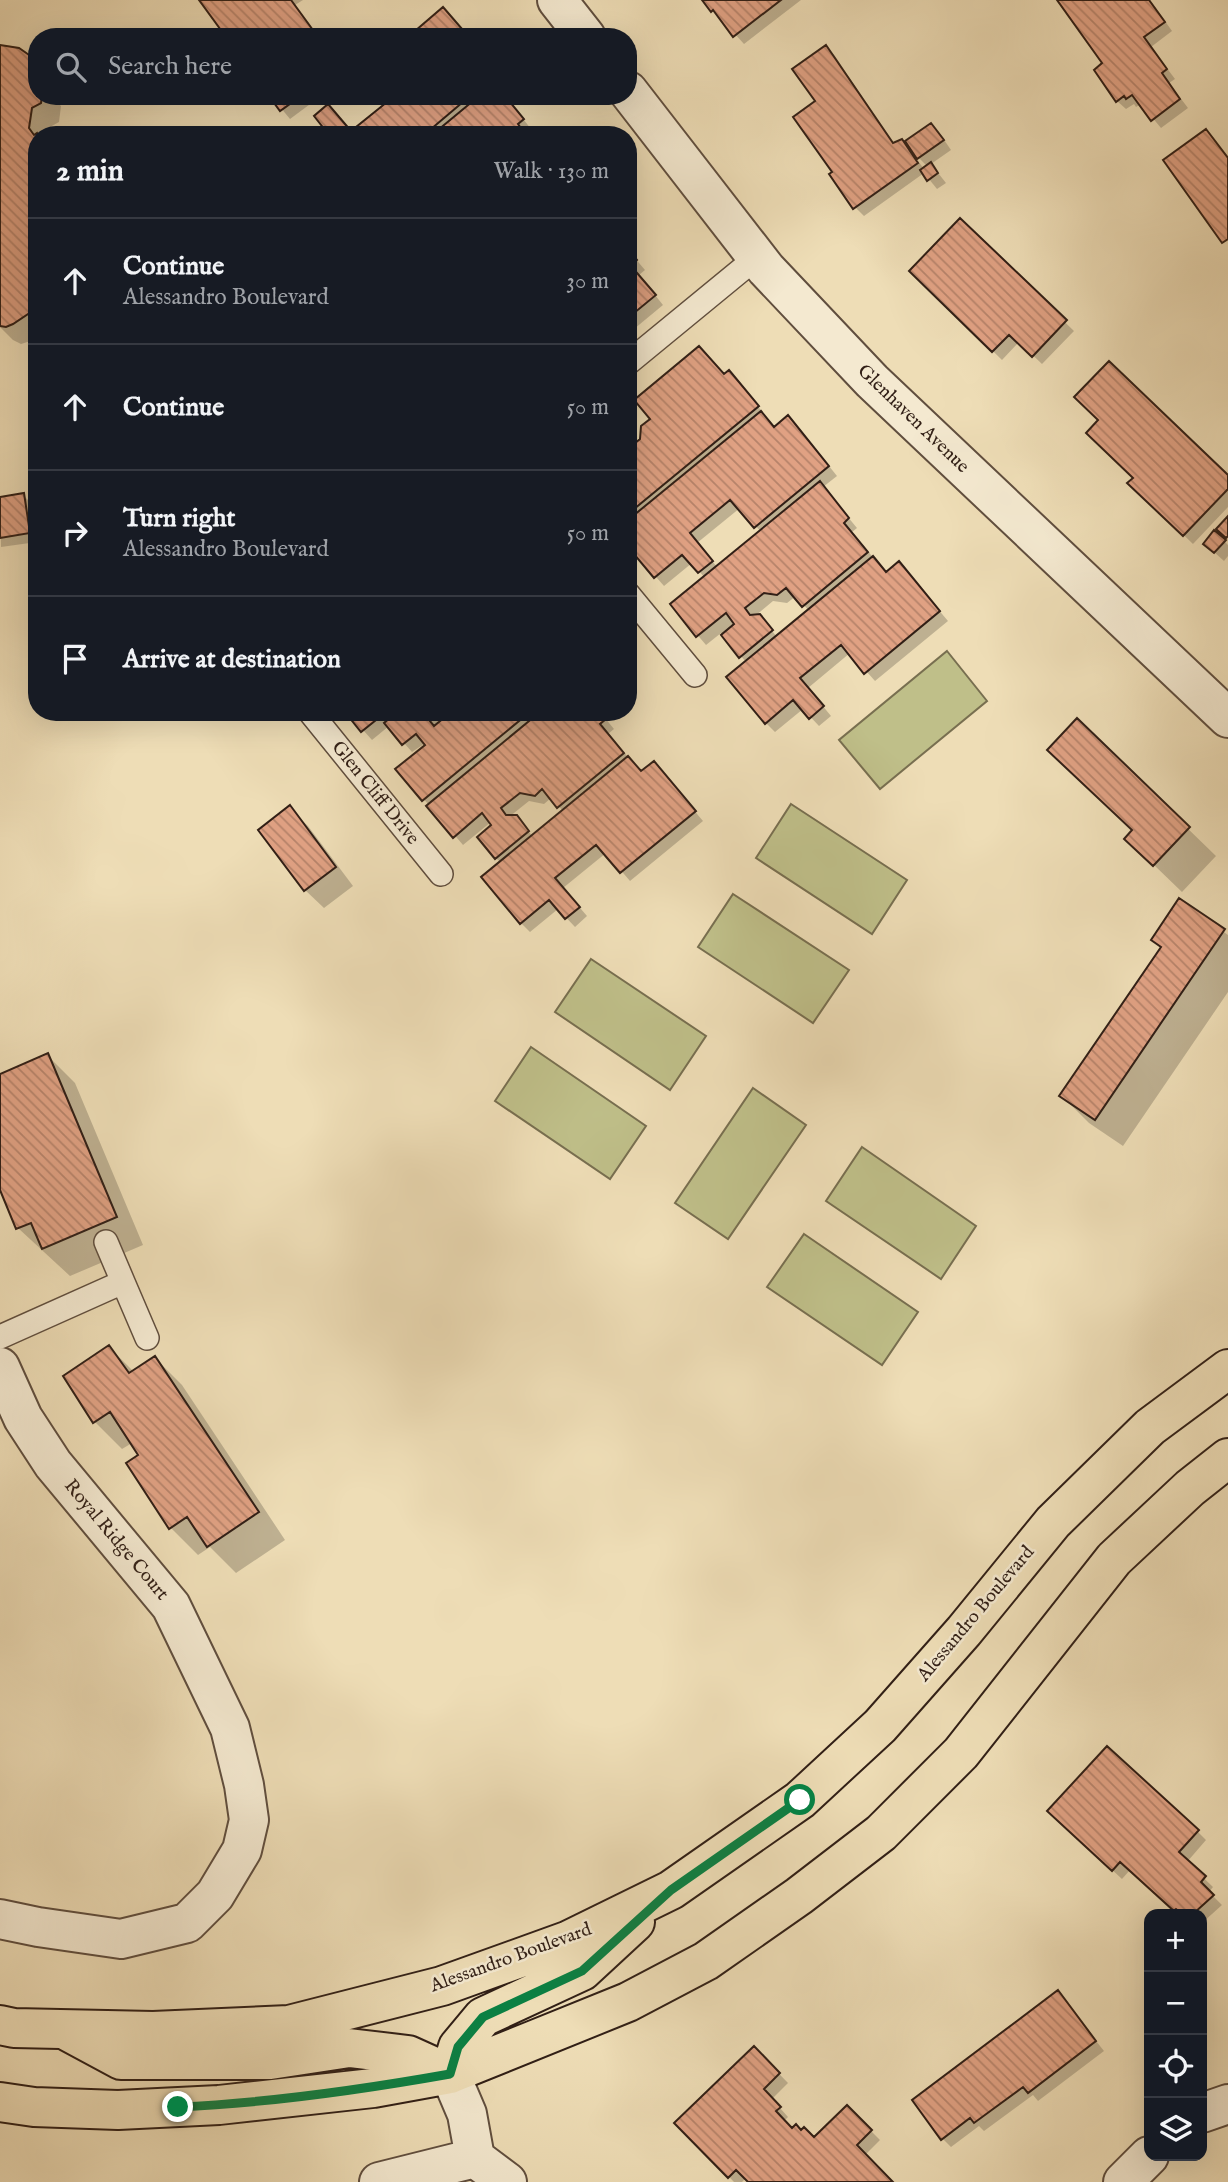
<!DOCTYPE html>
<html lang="en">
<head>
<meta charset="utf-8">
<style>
	:root { --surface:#171b24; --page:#20242c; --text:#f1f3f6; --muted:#9ea1a6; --line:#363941 }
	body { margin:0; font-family:"IM FELL English",serif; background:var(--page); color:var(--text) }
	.controls { position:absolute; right:21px; bottom:21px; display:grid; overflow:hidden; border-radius:14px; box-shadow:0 7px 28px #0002 }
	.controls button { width:63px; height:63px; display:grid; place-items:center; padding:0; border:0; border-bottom:2px solid var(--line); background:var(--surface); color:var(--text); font:35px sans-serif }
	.stop { position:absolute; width:21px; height:21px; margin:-16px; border:5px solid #0b8043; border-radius:50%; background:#fff }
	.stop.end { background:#0b8043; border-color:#fff; box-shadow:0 2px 7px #0008 }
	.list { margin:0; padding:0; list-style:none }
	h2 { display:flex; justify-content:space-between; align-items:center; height:91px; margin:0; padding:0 28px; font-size:30px }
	h2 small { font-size:23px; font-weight:400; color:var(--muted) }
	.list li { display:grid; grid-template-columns:46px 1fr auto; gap:21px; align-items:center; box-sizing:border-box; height:126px; padding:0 28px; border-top:2px solid var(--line) }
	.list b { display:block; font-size:26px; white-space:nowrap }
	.list p { margin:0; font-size:23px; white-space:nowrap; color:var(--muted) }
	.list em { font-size:23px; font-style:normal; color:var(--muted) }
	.icon { flex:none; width:38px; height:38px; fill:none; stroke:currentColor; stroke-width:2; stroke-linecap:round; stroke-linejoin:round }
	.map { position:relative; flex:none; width:1228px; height:2182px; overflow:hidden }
	.search { position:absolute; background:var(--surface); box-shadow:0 7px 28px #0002; left:28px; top:28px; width:609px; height:77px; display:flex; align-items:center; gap:18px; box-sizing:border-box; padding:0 24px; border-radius:28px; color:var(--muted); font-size:26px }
	.panel { position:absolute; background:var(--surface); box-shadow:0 7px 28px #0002; left:28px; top:126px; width:609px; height:595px; border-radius:28px }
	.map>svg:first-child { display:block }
	.grass { fill:#bfbf89; stroke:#786f50; stroke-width:2 }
	.shadow { fill:#0003; fill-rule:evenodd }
	.building { fill:url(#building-back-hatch); stroke:#311f16; stroke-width:2 }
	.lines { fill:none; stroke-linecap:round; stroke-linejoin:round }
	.lane-casing { stroke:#604e3e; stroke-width:26 }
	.street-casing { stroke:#604e3e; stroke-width:42 }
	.primary-casing { stroke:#311f16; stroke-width:42 }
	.lane { stroke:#f4e9d0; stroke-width:23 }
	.street { stroke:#f4e9d0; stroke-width:38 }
	.primary { stroke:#eeddb6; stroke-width:38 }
	.route { stroke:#0b8043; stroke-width:9 }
	.labels { text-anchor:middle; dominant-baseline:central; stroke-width:5; stroke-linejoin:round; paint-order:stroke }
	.street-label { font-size:19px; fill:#311f16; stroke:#f4e9d0 }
</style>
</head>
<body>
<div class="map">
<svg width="1228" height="2182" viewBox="0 0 1228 2182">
	<defs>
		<pattern id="building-back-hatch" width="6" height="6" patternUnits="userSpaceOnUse" patternTransform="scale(1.75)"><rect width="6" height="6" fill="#e0a183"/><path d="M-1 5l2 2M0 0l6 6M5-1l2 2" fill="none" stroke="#b6836a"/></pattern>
	</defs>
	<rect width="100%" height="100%" fill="#eeddb6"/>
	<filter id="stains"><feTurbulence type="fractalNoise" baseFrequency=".00286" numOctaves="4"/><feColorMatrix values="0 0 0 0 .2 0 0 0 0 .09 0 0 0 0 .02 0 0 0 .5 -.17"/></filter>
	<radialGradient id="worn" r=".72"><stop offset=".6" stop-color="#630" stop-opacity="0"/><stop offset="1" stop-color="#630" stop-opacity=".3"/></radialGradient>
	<!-- grass -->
	<path class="grass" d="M947 651 987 701 880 789 839 740Z
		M791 804 907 880 872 934 756 858Z
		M733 894 849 970 813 1023 698 947Z
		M591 959 706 1036 670 1090 555 1012Z
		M531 1047 646 1126 610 1179 495 1101Z
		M753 1088 806 1125 728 1239 675 1203Z
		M862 1147 976 1226 941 1279 826 1201Z
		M804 1234 918 1312 882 1365 767 1287Z"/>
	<!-- shadow -->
	<path class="shadow" d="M201 0H303L295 5 318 37H228Z
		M704 0H801L744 44Z
		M1060 0H1150L1172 31 1151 47 1175 79 1169 83 1188 108 1161 128 1141 104 1136 107 1134 104 1126 109 1117 101 1105 64Z
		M0 47 31 59 37 64V96H51L61 106 59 122 50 127 49 135H37V339L21 344 13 340 0 327Z
		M826 47 835 56 894 145 901 142 913 153 931 125 940 134 951 150 931 164 946 183 937 189 924 173 864 216 855 207 834 172 818 101ZM916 155 928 167 924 169 915 157Z
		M271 96H321L290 119Z
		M393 96H505L531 129 526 135H331L352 133 394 98Z
		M960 220 1074 331 1042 364 1019 342 1002 360 911 271Z
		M628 250 645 270 639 275 663 305 628 334Z
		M724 376 738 381 775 428 797 426 837 476 823 487 857 528 852 532 886 573 899 563 948 621 875 681 850 653 808 688 831 716 819 726 803 709 775 732 766 723 746 662 721 633 706 645 672 605 705 578 692 563 664 586 628 545V451ZM740 508 761 532 718 568 697 543ZM796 596 809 611 777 637 768 626 754 617 773 601 787 603Z
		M1228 477V507L1193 544 1130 483 1135 478Z
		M23 495 32 504 37 542 1 547 0 498Z
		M1224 541 1228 545V556L1224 561 1214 552Z
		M347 712H431L438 721V725L454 712H600L614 729 608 734 642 773 654 763 703 821 630 881 606 853 563 888 587 916 575 927 558 909 530 932 521 923 501 863 496 858 494 825 491 822 463 845 398 769 426 746 424 744 412 752 389 726 372 740ZM551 798 564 812 533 837 525 827 509 817 529 801 544 804Z
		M1077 721 1216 856 1182 892 1127 839 1134 831Z
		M289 808 308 826 353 886 324 908 305 890Z
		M1180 900 1228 935V992L1123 1146 1089 1123 1062 1096 1162 949 1153 940Z
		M47 1055 75 1083 143 1245 70 1276 18 1228 0 1185V1076Z
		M109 1347 134 1372 155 1358 182 1385 285 1540 236 1573 210 1547 198 1555 171 1528 128 1464 140 1455 132 1443 122 1449 95 1422 65 1377Z
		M1058 1820 1197 1831 1206 1840 1187 1862 1213 1887 1209 1892 1222 1905 1202 1923V1914H1179L1130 1870 1122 1879Z
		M1058 1993 1104 2051 1038 2101 1033 2095 984 2131 979 2126 951 2147 942 2138Z
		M754 2048 788 2083 772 2099 788 2117 784 2121 792 2130 814 2139 847 2107 880 2140 865 2155 891 2182H750L746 2178 742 2182H734L677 2123Z"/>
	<!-- building -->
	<path class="building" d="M199 0H291L318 37H226Z
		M702 0H781L733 37 713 10 711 12Z
		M1057 0H1149L1165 22 1144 37 1167 69 1162 73 1180 99 1151 121 1132 95 1126 99 1124 96 1116 102 1094 70 1102 63Z
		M443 7 469 37H408Z
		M0 45 19 48 32 57 34 66 31 84 37 85V96H42L41 103 32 108 29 128 34 135 37 133 38 135 37 308 13 324 6 327 0 326Z
		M826 45 893 143 902 139 918 163 853 209 829 174 832 172 793 117 815 101 792 69Z
		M269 96H301L280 111Z
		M390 96H470L424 135H329L314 116 328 104 351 131 392 98Z
		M479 96H505L524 119 518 124 526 135H432Z
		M931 123 944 140 917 159 905 141Z
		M1206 129 1228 158V239L1222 243 1163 160Z
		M931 162 938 173 927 181 920 170Z
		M960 218 1067 320 1032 357 1009 335 992 352 909 271Z
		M628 249 637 260 631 266 656 295 628 318Z
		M699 346 724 374 729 370 759 406 628 514V449L640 439 641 426 650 419 634 400Z
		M1109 361 1228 475V489L1183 536 1127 483 1133 478 1086 433 1098 420 1074 397Z
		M761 411 774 427 788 415 829 466 754 528 730 500 690 533 713 561 698 573 682 555 654 578 628 547V520Z
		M820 481 849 518 844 523 868 552 802 607 786 588 777 595 764 593 745 608 750 615 760 614 773 630 739 658 721 635 734 624 726 613 696 637 670 604Z
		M24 493 30 533 0 538V497Z
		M1228 516V536L1226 538 1216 529Z
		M1214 530 1226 540 1214 553 1203 544Z
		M873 556 886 572 899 561 940 611 864 674 841 645 800 678 824 706 809 719 793 700 765 724 726 677Z
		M345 712H386L361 732Z
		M397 712H430L429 720 434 726 451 712H530L422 801 395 769 425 745 416 734 402 745 384 723Z
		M540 712H601L606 719 600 724 624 753 557 808 542 789 535 796 520 793 501 808 506 815H517L529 831 495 859 477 837 491 825 482 813 453 838 426 806Z
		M1077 718 1190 827 1153 866 1124 839 1132 830 1047 750Z
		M628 756 641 771 654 761 696 811 620 873 596 845 555 878 580 907 565 919 549 900 520 924 481 877Z
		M290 805 336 867 304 891 258 830Z
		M1179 898 1225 929 1095 1120 1059 1096 1161 947 1151 940Z
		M48 1053 117 1217 42 1249 31 1223 16 1229 0 1190V1074Z
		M109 1345 129 1373 155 1356 259 1512 207 1547 187 1517 169 1529 126 1463 138 1455 110 1412 93 1423 63 1376Z
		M1107 1746 1199 1830 1179 1852 1206 1876 1201 1882 1214 1895 1193 1914H1182L1176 1909 1174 1911 1120 1862 1112 1871 1047 1811Z
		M1058 1990 1096 2041 1028 2093 1023 2087 974 2123 970 2118 941 2140 912 2100Z
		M754 2046 780 2073 764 2089 781 2107 776 2111 792 2128 796 2124 801 2130 804 2127 814 2137 847 2105 872 2130 857 2145 893 2182H748L736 2170 728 2178 674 2123Z"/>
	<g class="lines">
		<defs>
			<path id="lane" d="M628 363 757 257
				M628 594 695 675
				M310 712 441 874
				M106 1242 123 1282
				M0 1337 123 1282 147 1338"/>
			<path id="street" d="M557 0 586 37
				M628 91 766 269 872 381 1228 718
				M0 1367 23 1418 53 1464 171 1606 230 1728 244 1785 249 1820 242 1850 215 1895 187 1923 121 1939 38 1927 0 1919
				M450 2074 467 2114 475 2158 507 2182
				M1202 2113 1228 2104
				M379 2182 475 2158
				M1123 2182 1149 2156"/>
			<path id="primary" d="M0 2025 14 2028 153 2031 289 2025 442 1986 567 1941 671 1890 800 1800 880 1726 964 1631 1053 1522 1150 1427 1228 1369
				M69 2032 121 2060H270L349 2048 408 2055 450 2074
				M450 2074 458 2047 483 2017 582 1971 635 1922
				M0 2102 34 2107 118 2110 219 2105 373 2088 450 2074 628 2002 706 1961 799 1896 881 1833 961 1753 1114 1559 1190 1488 1228 1458"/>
		</defs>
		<!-- lane casing -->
		<use href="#lane" class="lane-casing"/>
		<!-- street casing -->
		<use href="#street" class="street-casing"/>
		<!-- primary casing -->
		<use href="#primary" class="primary-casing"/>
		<!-- lane -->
		<use href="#lane" class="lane"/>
		<!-- street -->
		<use href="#street" class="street"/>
		<!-- primary -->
		<use href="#primary" class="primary"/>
	</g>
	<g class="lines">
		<!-- route -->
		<path class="route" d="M178 2107C269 2103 360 2090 450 2074L458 2047 483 2017 582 1971 671 1890 800 1800"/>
	</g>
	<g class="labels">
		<!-- street labels -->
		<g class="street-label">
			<text transform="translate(913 419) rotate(44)">Glenhaven Avenue</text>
			<text transform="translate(375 793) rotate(51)">Glen Cliff Drive</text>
			<text transform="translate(116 1540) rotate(50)">Royal Ridge Court</text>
			<text transform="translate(976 1614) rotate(-50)">Alessandro Boulevard</text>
			<text transform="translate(511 1958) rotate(-20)">Alessandro Boulevard</text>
		</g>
	</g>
	<rect width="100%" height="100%" filter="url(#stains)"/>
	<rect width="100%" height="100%" fill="url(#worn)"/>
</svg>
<div class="controls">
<button>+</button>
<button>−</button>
<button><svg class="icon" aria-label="locate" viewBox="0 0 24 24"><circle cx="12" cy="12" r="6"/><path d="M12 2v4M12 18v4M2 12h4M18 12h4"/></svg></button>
<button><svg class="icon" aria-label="layers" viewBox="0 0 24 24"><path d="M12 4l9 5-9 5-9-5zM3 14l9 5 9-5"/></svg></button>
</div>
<div class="stop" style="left:800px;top:1800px"></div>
<div class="stop end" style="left:178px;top:2107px"></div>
<div class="search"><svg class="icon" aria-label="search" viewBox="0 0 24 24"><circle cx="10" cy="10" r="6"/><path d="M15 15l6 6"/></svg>Search here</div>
<section class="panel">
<h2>2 min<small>Walk · 130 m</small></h2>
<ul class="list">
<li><svg class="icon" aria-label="ahead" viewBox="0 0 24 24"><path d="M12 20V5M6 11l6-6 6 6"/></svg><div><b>Continue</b><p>Alessandro Boulevard</p></div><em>30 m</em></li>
<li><svg class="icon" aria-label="ahead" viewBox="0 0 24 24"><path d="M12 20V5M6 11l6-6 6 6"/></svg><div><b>Continue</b></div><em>50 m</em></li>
<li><svg class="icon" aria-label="right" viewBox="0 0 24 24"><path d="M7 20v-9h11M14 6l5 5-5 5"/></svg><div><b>Turn right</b><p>Alessandro Boulevard</p></div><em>50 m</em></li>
<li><svg class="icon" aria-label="arrive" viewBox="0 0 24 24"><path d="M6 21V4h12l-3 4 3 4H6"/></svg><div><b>Arrive at destination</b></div></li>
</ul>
</section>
</div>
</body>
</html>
